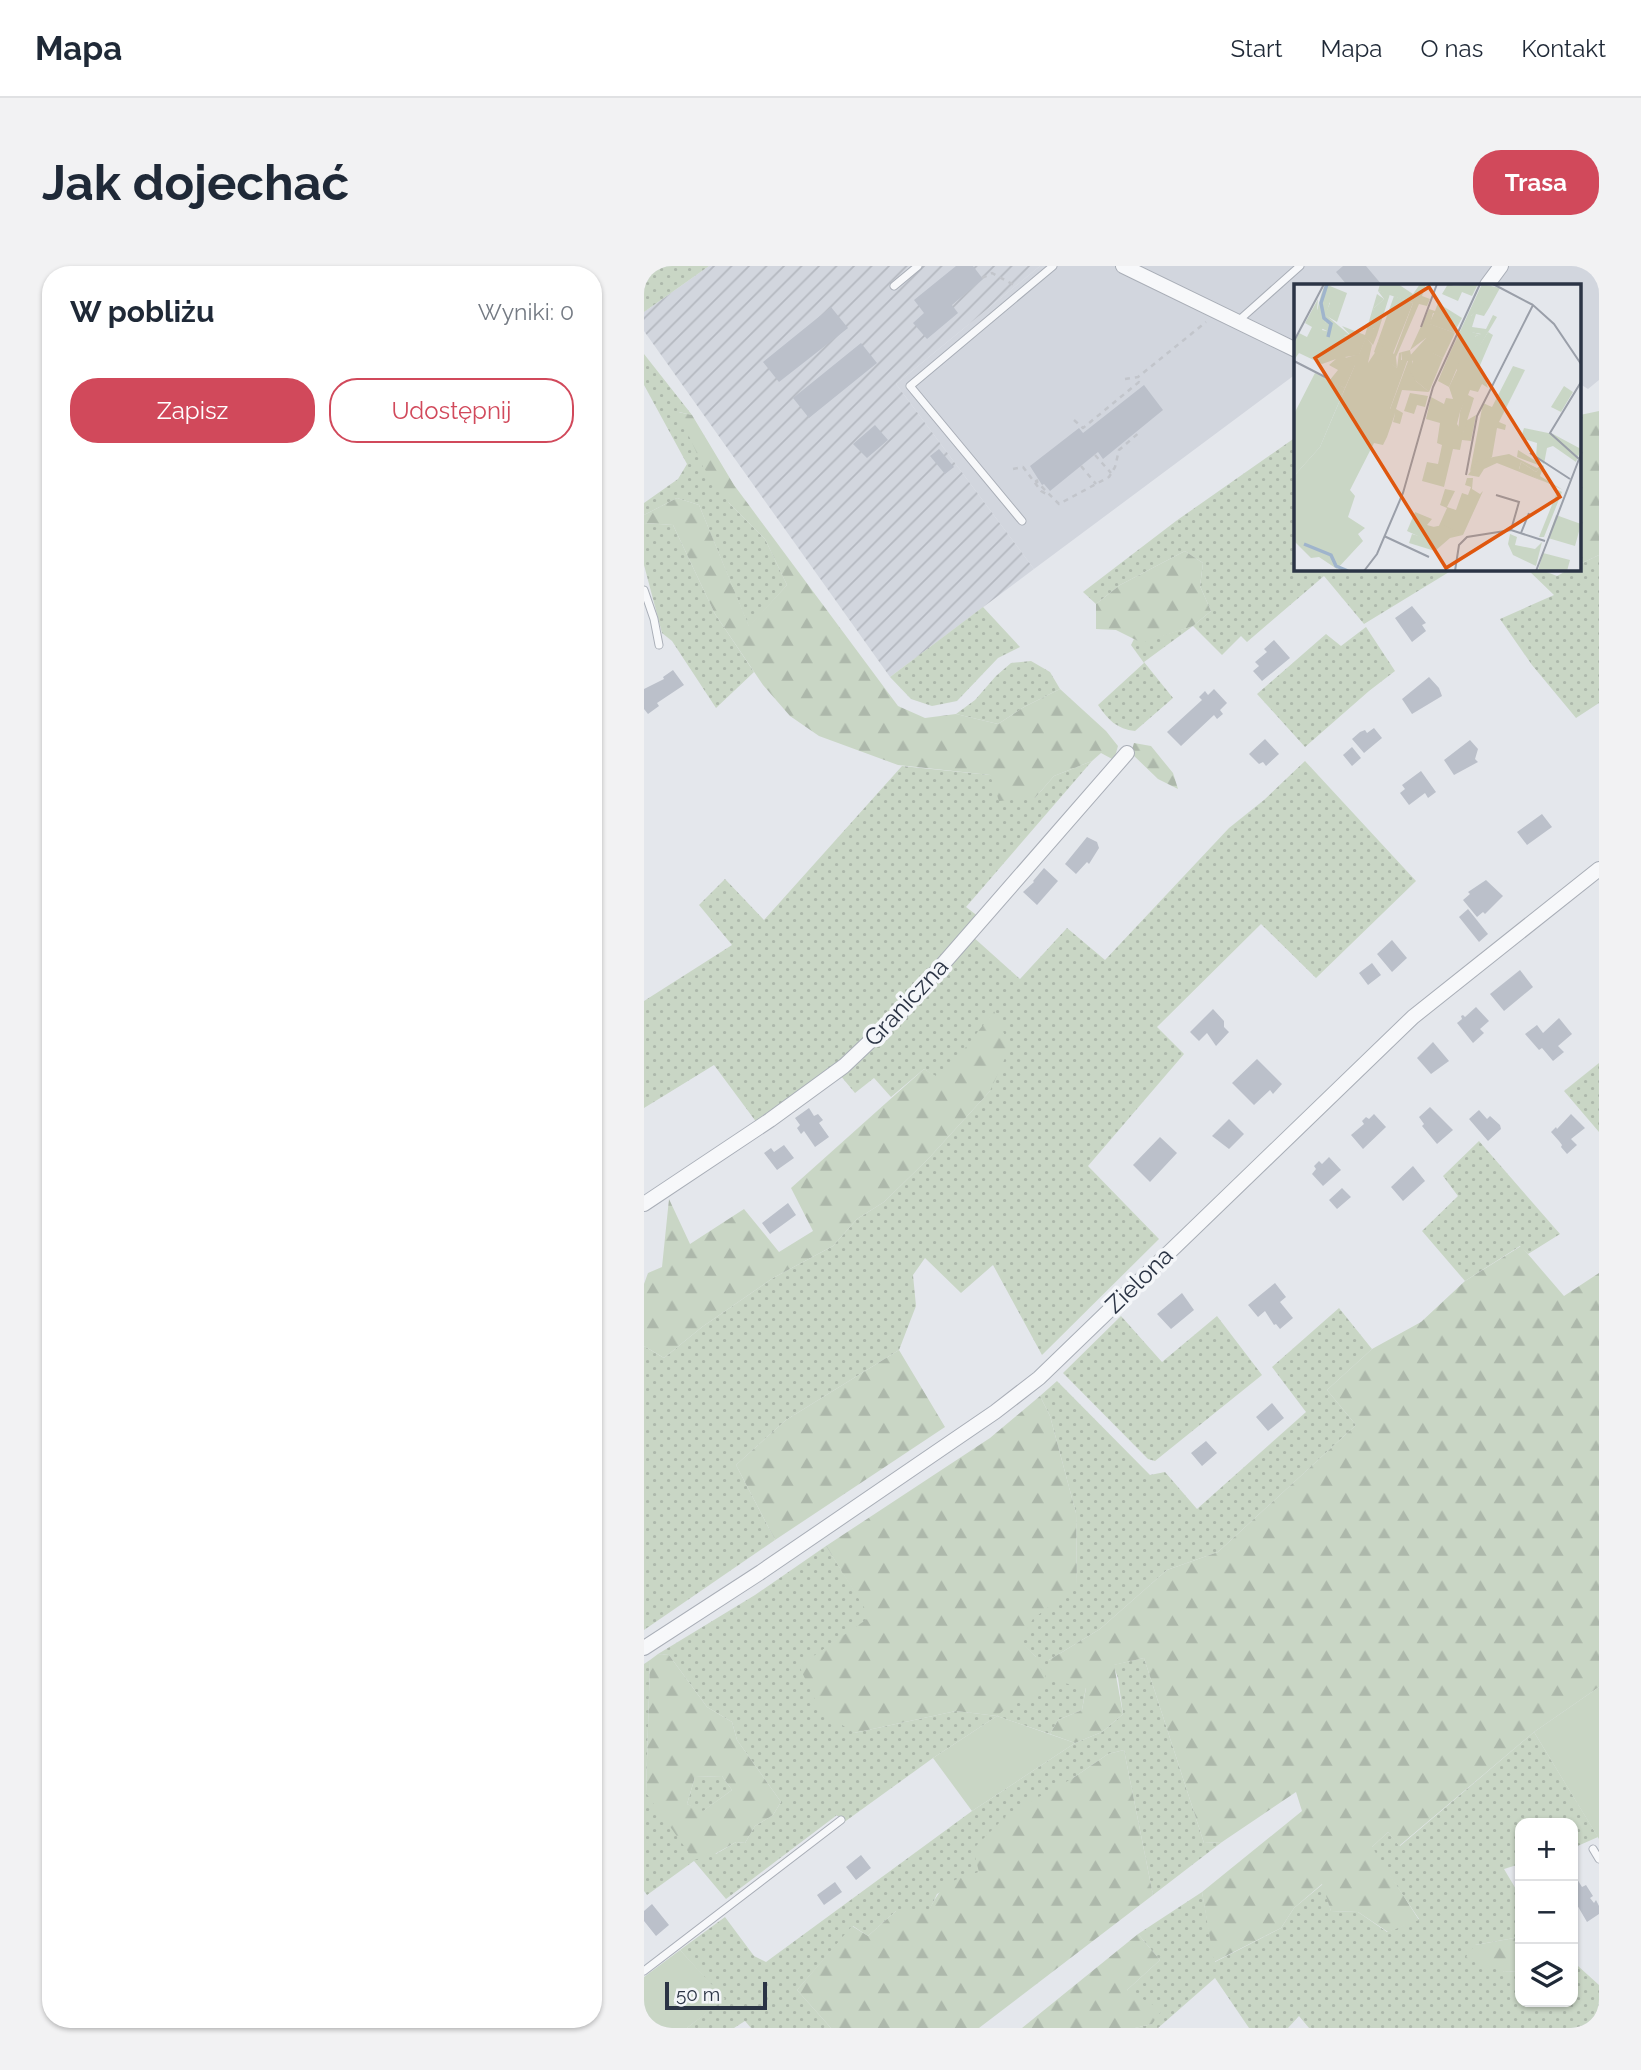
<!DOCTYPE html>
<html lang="pl">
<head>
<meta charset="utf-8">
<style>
	:root { --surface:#fff; --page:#f2f2f3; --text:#1f2937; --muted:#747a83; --line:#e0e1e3; --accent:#d1495b }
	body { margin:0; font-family:Raleway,sans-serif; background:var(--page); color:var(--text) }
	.controls { position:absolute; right:21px; bottom:21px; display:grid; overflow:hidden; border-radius:14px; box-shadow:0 2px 5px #0004 }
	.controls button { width:63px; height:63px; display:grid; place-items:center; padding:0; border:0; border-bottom:2px solid var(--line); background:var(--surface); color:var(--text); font:35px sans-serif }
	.scale { position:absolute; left:21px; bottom:18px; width:102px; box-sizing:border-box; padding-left:7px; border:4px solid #2b3445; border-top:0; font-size:19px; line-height:24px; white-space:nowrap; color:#2b3445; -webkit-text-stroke:5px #f4f6f9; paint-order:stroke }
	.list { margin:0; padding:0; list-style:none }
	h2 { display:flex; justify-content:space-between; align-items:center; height:91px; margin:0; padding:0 28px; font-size:30px }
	h2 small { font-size:23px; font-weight:400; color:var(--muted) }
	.actions { display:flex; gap:14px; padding:21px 28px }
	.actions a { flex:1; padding:16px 0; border:2px solid var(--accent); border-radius:28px; text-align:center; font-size:24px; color:var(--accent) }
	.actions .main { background:var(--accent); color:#fff }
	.icon { flex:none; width:38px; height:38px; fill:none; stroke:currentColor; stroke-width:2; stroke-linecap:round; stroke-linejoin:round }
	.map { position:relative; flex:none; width:955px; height:1762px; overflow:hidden; border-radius:28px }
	header { display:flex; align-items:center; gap:42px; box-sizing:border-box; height:98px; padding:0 35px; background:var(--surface); border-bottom:2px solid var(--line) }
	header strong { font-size:33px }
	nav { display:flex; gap:38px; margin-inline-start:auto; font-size:24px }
	.intro { display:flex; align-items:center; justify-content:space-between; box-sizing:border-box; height:168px; padding:0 42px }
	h1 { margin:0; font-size:49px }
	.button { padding:18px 32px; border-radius:28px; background:var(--accent); color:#fff; font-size:24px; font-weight:700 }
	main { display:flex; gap:42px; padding:0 42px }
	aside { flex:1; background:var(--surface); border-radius:28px; box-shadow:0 2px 5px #0004 }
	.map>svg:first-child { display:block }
	.built { fill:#d2d6de }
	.industrial { fill:url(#industrial-furrows) }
	.grass { fill:url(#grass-dots) }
	.forest { fill:url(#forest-firs); fill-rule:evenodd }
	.garden { fill:#c9d6c5 }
	.building { fill:#bbc0ca }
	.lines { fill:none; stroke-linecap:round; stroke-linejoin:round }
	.service-casing { stroke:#a9aeb7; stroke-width:9 }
	.minor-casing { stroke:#a9aeb7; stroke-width:16 }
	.path { stroke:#c2c5cb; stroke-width:2.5; stroke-dasharray:5 5; stroke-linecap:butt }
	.service { stroke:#f7f8fa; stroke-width:7 }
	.minor { stroke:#f7f8fa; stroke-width:14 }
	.labels { text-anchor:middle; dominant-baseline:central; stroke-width:7; stroke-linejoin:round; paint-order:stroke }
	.street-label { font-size:24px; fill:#2b3445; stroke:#f4f6f9 }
	.inset-river { fill:none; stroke:#9fb4cc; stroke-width:3.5 }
	.inset-road { fill:none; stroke:#9a9fa9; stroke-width:2 }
	.view { fill:#df570f; fill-opacity:0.15; stroke:#df570f; stroke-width:3.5 }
	.inset-edge { fill:none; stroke:#2b3445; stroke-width:3.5 }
</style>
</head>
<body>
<header>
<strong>Mapa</strong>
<nav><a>Start</a><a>Mapa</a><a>O nas</a><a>Kontakt</a></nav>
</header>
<div class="intro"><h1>Jak dojechać</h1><a class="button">Trasa</a></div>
<main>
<aside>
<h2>W pobliżu<small>Wyniki: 0</small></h2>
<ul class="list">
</ul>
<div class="actions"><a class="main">Zapisz</a><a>Udostępnij</a></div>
</aside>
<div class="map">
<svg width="955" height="1762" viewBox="0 0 955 1762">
	<defs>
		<pattern id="industrial-furrows" width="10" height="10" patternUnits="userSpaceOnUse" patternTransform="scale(1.75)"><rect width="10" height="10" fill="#d2d6de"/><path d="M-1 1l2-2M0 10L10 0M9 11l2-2" fill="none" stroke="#b4b8c0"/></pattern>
		<pattern id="grass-dots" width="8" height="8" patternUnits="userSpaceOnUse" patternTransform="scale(1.75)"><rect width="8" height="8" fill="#c9d6c5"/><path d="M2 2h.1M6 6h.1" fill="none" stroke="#adb8ab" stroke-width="1.8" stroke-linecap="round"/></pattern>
		<pattern id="forest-firs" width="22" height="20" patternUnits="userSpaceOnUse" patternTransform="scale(1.75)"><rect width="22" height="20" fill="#c9d6c5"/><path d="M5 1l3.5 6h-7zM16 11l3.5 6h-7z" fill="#adb8ab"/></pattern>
	</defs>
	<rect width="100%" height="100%" fill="#e4e7ec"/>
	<!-- built -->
	<path class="built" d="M396 0H955V114L944 123 936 118V19H652V108L390 303 252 118Z"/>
	<!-- industrial -->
	<path class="industrial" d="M65 0H396L252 118 390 303 246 411 0 65V46Z"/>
	<!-- grass -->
	<path class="grass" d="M0 0H65L0 46Z
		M0 88 48 149 35 146 85 237 121 273 143 319 105 361 55 239 33 232 0 249V237L34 213 43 198 0 119Z
		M652 171V303H810L720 358 680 310 603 376 597 370 578 389 549 360 500 396 529 432 491 465C473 463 464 454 454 439L500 397 487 379 490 373 498 376 549 360 567 345 556 320 559 297 541 285 476 319 452 338 439 326 532 255Z
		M0 257 29 259 71 348 110 406 72 442 28 375 18 367 0 299Z
		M955 289V437L932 452 888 399 856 353 910 329 883 303H895L913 310 926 303H936V298Z
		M339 341 376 381 354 392 313 435 288 440 267 433 246 411Z
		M722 361 751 405 725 425 661 481 613 428 682 368 697 380Z
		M387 395 406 406 416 423 380 441 354 458 312 448 331 434 352 410 367 397Z
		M448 495 322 641 335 651 238 757 189 802 113 857 70 799 0 842V735L88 679 55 639 81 613 120 654 258 500 346 509 391 532 410 510Z
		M661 495 772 615 672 712 617 658 513 761 540 788 444 900 515 973 398 1089 349 999 317 1027 281 992 269 1009 272 1040 255 1084 142 1154 92 1199 131 1274 0 1364V1080L20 1092 58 1061 129 1012 189 980 213 953 240 936 285 892 346 825 297 814 280 803 247 831 230 812 211 827 196 809 328 670 376 713 423 662 461 694 585 562 620 534Z
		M955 797V866L920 825Z
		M835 875 916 968 884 988 876 980 821 1015 778 965 814 930 799 910Z
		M695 1042 728 1083 683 1124 712 1159 574 1286 523 1304 456 1363 405 1394 442 1421 438 1444 414 1454 406 1468 353 1450 289 1492 199 1557 193 1549 82 1633 50 1595 3 1629 0 1625V1398L6 1394 2 1527 72 1588 92 1576 101 1577 111 1560 129 1549 137 1536 93 1474 88 1456 63 1441 25 1389 14 1388 111 1329 182 1280 227 1351 156 1400 210 1467 312 1445 353 1450 392 1391 375 1374 388 1353 433 1318 432 1247 406 1150 396 1130 413 1115 506 1209 521 1206 553 1243 662 1146 628 1101Z
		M477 1050 518 1096 573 1050 618 1109 511 1195 504 1193 419 1107Z
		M500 1392 560 1577 578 1576 509 1629 480 1484 464 1488 429 1512 335 1606 293 1628 285 1645H252L224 1670 209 1660 153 1724 187 1762H107L101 1755 90 1762H43L80 1733 36 1684 81 1651 110 1690 122 1696 328 1545 431 1477 458 1466 479 1448 474 1412 469 1399Z
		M890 1466 954 1571 929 1582V1557H876V1598L860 1603 876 1630V1671L831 1679 860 1706 876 1705V1736H929V1700H934L955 1719V1762H665L655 1750 644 1762H605L571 1712 514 1762H491L508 1758 483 1724 516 1694 494 1668 558 1626 571 1696 637 1662 650 1642 679 1618 687 1645 714 1646 743 1666 775 1653 727 1582 744 1566 756 1580Z
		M78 1510 88 1524 58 1546 43 1538 51 1511Z"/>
	<!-- forest -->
	<path class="forest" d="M955 145V289L936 298V149Z
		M34 146 48 149 90 219 254 440 281 452 312 448 354 458 380 441 416 423 462 465 474 480 470 494 457 487 448 495 410 510 391 532 355 535 346 509 254 499 175 470 146 450 119 419 71 348 29 259 0 257V249L33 232 55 239 105 360 143 319 121 273 85 237 59 201Z
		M541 285 559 297 556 320 567 345 549 360 498 377 472 364 452 363V338L476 319Z
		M490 477 507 480 529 507 534 523 514 513 487 487Z
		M350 745 366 781 346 825 285 892 240 936 213 953 189 980 129 1012 58 1061 20 1092 0 1080V1018L4 1007 18 1001 25 933 46 978 100 943 135 986 169 965 147 922 280 803 297 813Z
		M877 980 920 1030 955 1007V1421L890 1466 755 1580 744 1566 728 1581 775 1654 744 1666 714 1646 687 1645 678 1618 650 1642 637 1662 570 1696 558 1626 658 1545 652 1526 578 1576 560 1577 500 1392 470 1399 479 1448 458 1466 431 1477 406 1468 414 1454 438 1444 442 1422 402 1413 387 1437 368 1436 353 1450 312 1445 210 1467 176 1444 155 1400 226 1351 182 1280 346 1172 396 1130 406 1150 432 1247 433 1319 389 1353 376 1374 392 1391 401 1412 405 1394 456 1363 523 1304 574 1286 712 1159 683 1124 728 1083 777 1056 821 1015Z
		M255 1084 301 1161 131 1274 92 1199 142 1154Z
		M14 1388 25 1389 63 1441 88 1456 93 1474 137 1536 129 1549 111 1560 101 1577 92 1576 71 1588 50 1594 2 1527 6 1394ZM78 1510 88 1524 59 1545 43 1538 51 1511Z
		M480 1484 509 1629 335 1762H187L153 1724 208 1660 224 1670 252 1645 285 1644C299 1617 306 1614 335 1606L329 1583 364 1548 429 1512 464 1488Z
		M494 1668 516 1694 483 1724 518 1744 508 1758 491 1762H378Z
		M876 1671V1705L860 1706 821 1692 831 1679Z"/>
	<!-- garden -->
	<path class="garden" d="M955 1421V1573L890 1466Z
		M353 1450 431 1477 328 1545 289 1492Z
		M36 1684 81 1733 43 1762H0V1711Z"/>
	<!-- building -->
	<path class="building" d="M312 0H329L339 13 308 39 314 47 283 73 269 57 280 47 270 34Z
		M699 0H722L738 19H703L692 6Z
		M187 41 204 62 135 116 119 96Z
		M217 77 233 97 165 152 149 132Z
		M500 119 519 144 459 193 454 186 406 225 400 218 398 219 386 200 435 162 439 167Z
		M231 159 244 174 223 192 209 178Z
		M295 183 310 201 301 208 286 190Z
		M768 340 782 357 778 359 782 365 768 376 751 352Z
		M630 374 646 392 618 415 609 405 615 400 611 396 623 386 620 383Z
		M29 404 40 419 13 437 15 440 4 448 0 443V423L20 413 19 411Z
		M785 411 795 422 798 430 768 448 758 433Z
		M570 423 583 437 576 444 579 448 573 453 570 449 537 480 523 466 558 434 555 431 561 425 564 429Z
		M730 462 738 472 720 487 708 473 716 466 721 464 723 467Z
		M621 473 635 488 622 500 619 496 615 498 605 488Z
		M826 474 834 483 831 493 834 496 810 509 800 494Z
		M708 481 717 492 708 500 699 489Z
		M777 505 792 526 784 532 781 527 765 539 756 527 761 523 758 519Z
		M898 548 908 561 883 579 873 566Z
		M443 571 453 576 455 582 445 598 443 596 432 608 421 598Z
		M400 602 414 615 393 639 379 626 390 616 389 615Z
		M842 614 859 630 841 648 839 646 833 651 819 634 826 628 824 626Z
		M824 643 844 668 835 676 815 651Z
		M748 674 763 692 748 706 733 688Z
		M728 697 737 709 724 719 715 707Z
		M876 704 889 721 860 745 846 728Z
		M832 741 845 755 836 763 840 767 829 777 813 757 818 753 817 750 819 749 821 751Z
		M569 743 580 755V761L585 766 572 780 563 767 555 775 546 766Z
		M915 752 928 768 914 780 920 786 909 795 898 782 895 784 881 768 893 759 899 767Z
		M789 776 805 795 787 808 773 792Z
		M613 793 638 818 629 828 626 824 610 839 588 817Z
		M786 841 809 864 793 878 778 860 780 858 775 851Z
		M165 842 170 850 174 848 179 854 175 857 185 871 171 881 160 865 157 868 153 862 156 859 151 852Z
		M835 844 843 853 846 850 856 859 857 863 844 875 825 853Z
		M730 848 742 861 719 883 707 869 720 858 718 855 722 851 725 853Z
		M927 848 941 862 927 873 933 879 923 888 917 881 918 879 915 875 907 866 912 861 913 863Z
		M585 853 600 868 585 883 568 870Z
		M516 871 533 887 506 916 489 899Z
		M140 879 150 892 133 904 120 887 127 882 130 886Z
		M685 891 697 904 679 920 668 908 672 903 670 900 675 895 678 898Z
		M769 900 781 915 759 935 747 921Z
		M698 922 707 931 693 943 685 934Z
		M144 937 152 949 126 968 118 957Z
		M631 1017 642 1031 636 1036 649 1052 636 1063 632 1058 630 1059 621 1045 614 1051 604 1039Z
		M538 1027 550 1044 527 1063 513 1048Z
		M628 1137 640 1152 624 1165 612 1151Z
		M562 1175 573 1187 558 1200 547 1187Z
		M217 1589 227 1602 212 1614 202 1601Z
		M930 1608 938 1621 942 1619 949 1630 946 1632 950 1637 952 1634 955 1640V1648L943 1656 929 1632Z
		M191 1616 198 1626 180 1639 173 1629Z
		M8 1638 25 1659 12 1670 0 1655V1645Z"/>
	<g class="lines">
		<defs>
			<path id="service" d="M250 20 274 0
				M593 56 656 0
				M378 255 266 120 409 0
				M0 324 10 353 15 379
				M949 1583 955 1593
				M0 1705 197 1554"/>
			<path id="minor" d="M479 0 652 84
				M843 19 857 0
				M0 938 126 854 200 800 258 745 483 487
				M0 1382 117 1306 351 1146 395 1112 769 751 955 603"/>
		</defs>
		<!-- service casing -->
		<use href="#service" class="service-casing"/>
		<!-- minor casing -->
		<use href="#minor" class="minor-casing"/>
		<!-- path -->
		<path class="path" d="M338 12 348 7 370 19
			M481 113 494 111 562 56
			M430 154 439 162 495 116 498 120
			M451 189 467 207
			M437 200 452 218
			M369 203 379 201 397 225 404 229
			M394 214 392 215 415 238 465 211 471 201 475 184 497 165"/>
		<!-- service -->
		<use href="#service" class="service"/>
		<!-- minor -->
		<use href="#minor" class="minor"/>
	</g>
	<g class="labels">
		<!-- street labels -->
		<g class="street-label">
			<text transform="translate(262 736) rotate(-47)">Graniczna</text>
			<text transform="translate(495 1014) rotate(-44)">Zielona</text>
		</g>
	</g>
	<!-- overview -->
	<g transform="translate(650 18)">
		<rect width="287" height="287" fill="#e4e7ec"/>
		<path d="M31 0 53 9 43 38 31 31 36 19 27 11ZM86 0H104L119 10 126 0H132L128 12 136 15 133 22 125 20 102 73 103 84 80 68 84 57 100 70 119 19 84 7ZM154 0 160 2 184 0 178 12 168 8 164 17 148 10ZM188 0 206 4 195 24H186L177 32 178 48 188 51 181 52 186 59 184 64 194 48 199 51 166 128 163 140 169 149 170 138 182 131 177 157 168 156 166 166 159 165 150 203 128 197 133 178 144 180 148 161 143 159 146 139 132 135 137 113 150 120 152 114 159 115 155 103 163 86 155 71ZM83 10 90 15 80 24 77 39 83 51 79 61 72 54 65 71 51 73 62 79 51 104 35 97 44 86 35 81 42 75 28 80 5 69 0 76V59L5 49 13 53 18 43 11 39 24 15 23 25 32 38 28 46 58 53 48 42 71 51ZM144 19 168 34 161 47 152 31 139 29 136 40 161 49 149 74 138 69 132 54 116 66 122 97 135 108 108 106 102 125 109 129 106 140 99 138 101 130 95 128 114 77H108V68L116 66 135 25 141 27ZM219 82 231 86 205 138 212 141 211 146 203 144 198 173 176 187 189 119 198 123ZM116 109 134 112 131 123 123 121 120 130 110 127ZM230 144 259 150 287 165 282 178 259 162 253 164 250 180 242 174 243 159 227 154ZM224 166 250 182 246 192 269 206 225 186 227 178 242 188 247 182 223 173ZM173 194H179L178 205 186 210 189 207 169 251 144 244 153 224 146 221 151 205 161 207 153 223 162 226 168 209 174 211 177 203 171 201ZM264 206 268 208 250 253H245ZM121 228 138 235 133 241 140 243 128 254 113 247ZM262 231 287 240 281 262 254 254ZM216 250 223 253 221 261 241 265 248 258 242 282 219 271 214 260ZM249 269 276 276 273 287H244Z" fill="#c9d6c5"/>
		<path d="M84 7 96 10 83 51 78 50 80 44H74L80 24 90 15ZM27 11 37 14 32 31 58 53 50 51 47 54 27 44 32 38 23 27ZM100 12 119 19 98 72 84 57ZM192 15 195 24 190 32 182 30 178 43 192 45 199 31 203 33 184 65 180 53 187 50 176 48 170 40ZM141 27 152 31 161 49 135 40ZM72 53 78 61 74 79 82 67 103 84 105 69 108 68 107 76 113 75 132 54 143 58 139 69 149 74 135 108 122 97 116 88 119 77 114 75 96 125 101 130 93 153 89 161 80 159 56 206 61 212 54 233 71 244 64 250 69 257 43 285 25 273 17 274 0 257V192L26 163 61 81 51 74 65 70ZM155 71 166 77 155 103 144 97ZM182 84H188L194 104 188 100 184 108 176 106 174 111 180 114 169 150 164 147 166 128ZM215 170 243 184 248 181 242 188 227 178 225 185 251 198 203 179 190 185 185 193 174 191 184 176ZM149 241 169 251 156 254 141 267 115 259 118 250 128 253 134 244Z" fill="#c9d6c5"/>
		<path d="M21 89 51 104 26 163 0 192V130ZM270 102 279 108 267 128 257 123Z" fill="#c9d6c5"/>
		<path class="inset-river" d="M33 0 27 19 30 34 37 40 34 53M10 260 37 271 42 282 54 287"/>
		<path class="inset-road" d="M199 0 239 21M127 43 143 0M0 57 30 0M0 77 35 95M236 169 276 195M285 175 256 149 287 98M172 191 183 132 239 21 260 40 287 80M202 211 225 218 217 246M227 249 235 229M90 252 135 273M70 287 83 270 109 209 139 103 186 0M161 287 165 261 173 253 217 246 251 257M242 287 287 170"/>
		<path class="view" d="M135 3 266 213 152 284 21 74Z"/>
		<rect width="287" height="287" class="inset-edge"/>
	</g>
</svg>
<div class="controls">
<button>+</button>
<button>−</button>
<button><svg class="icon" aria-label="layers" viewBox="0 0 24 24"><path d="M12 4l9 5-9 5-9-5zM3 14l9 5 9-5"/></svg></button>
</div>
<div class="scale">50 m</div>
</div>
</main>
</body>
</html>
